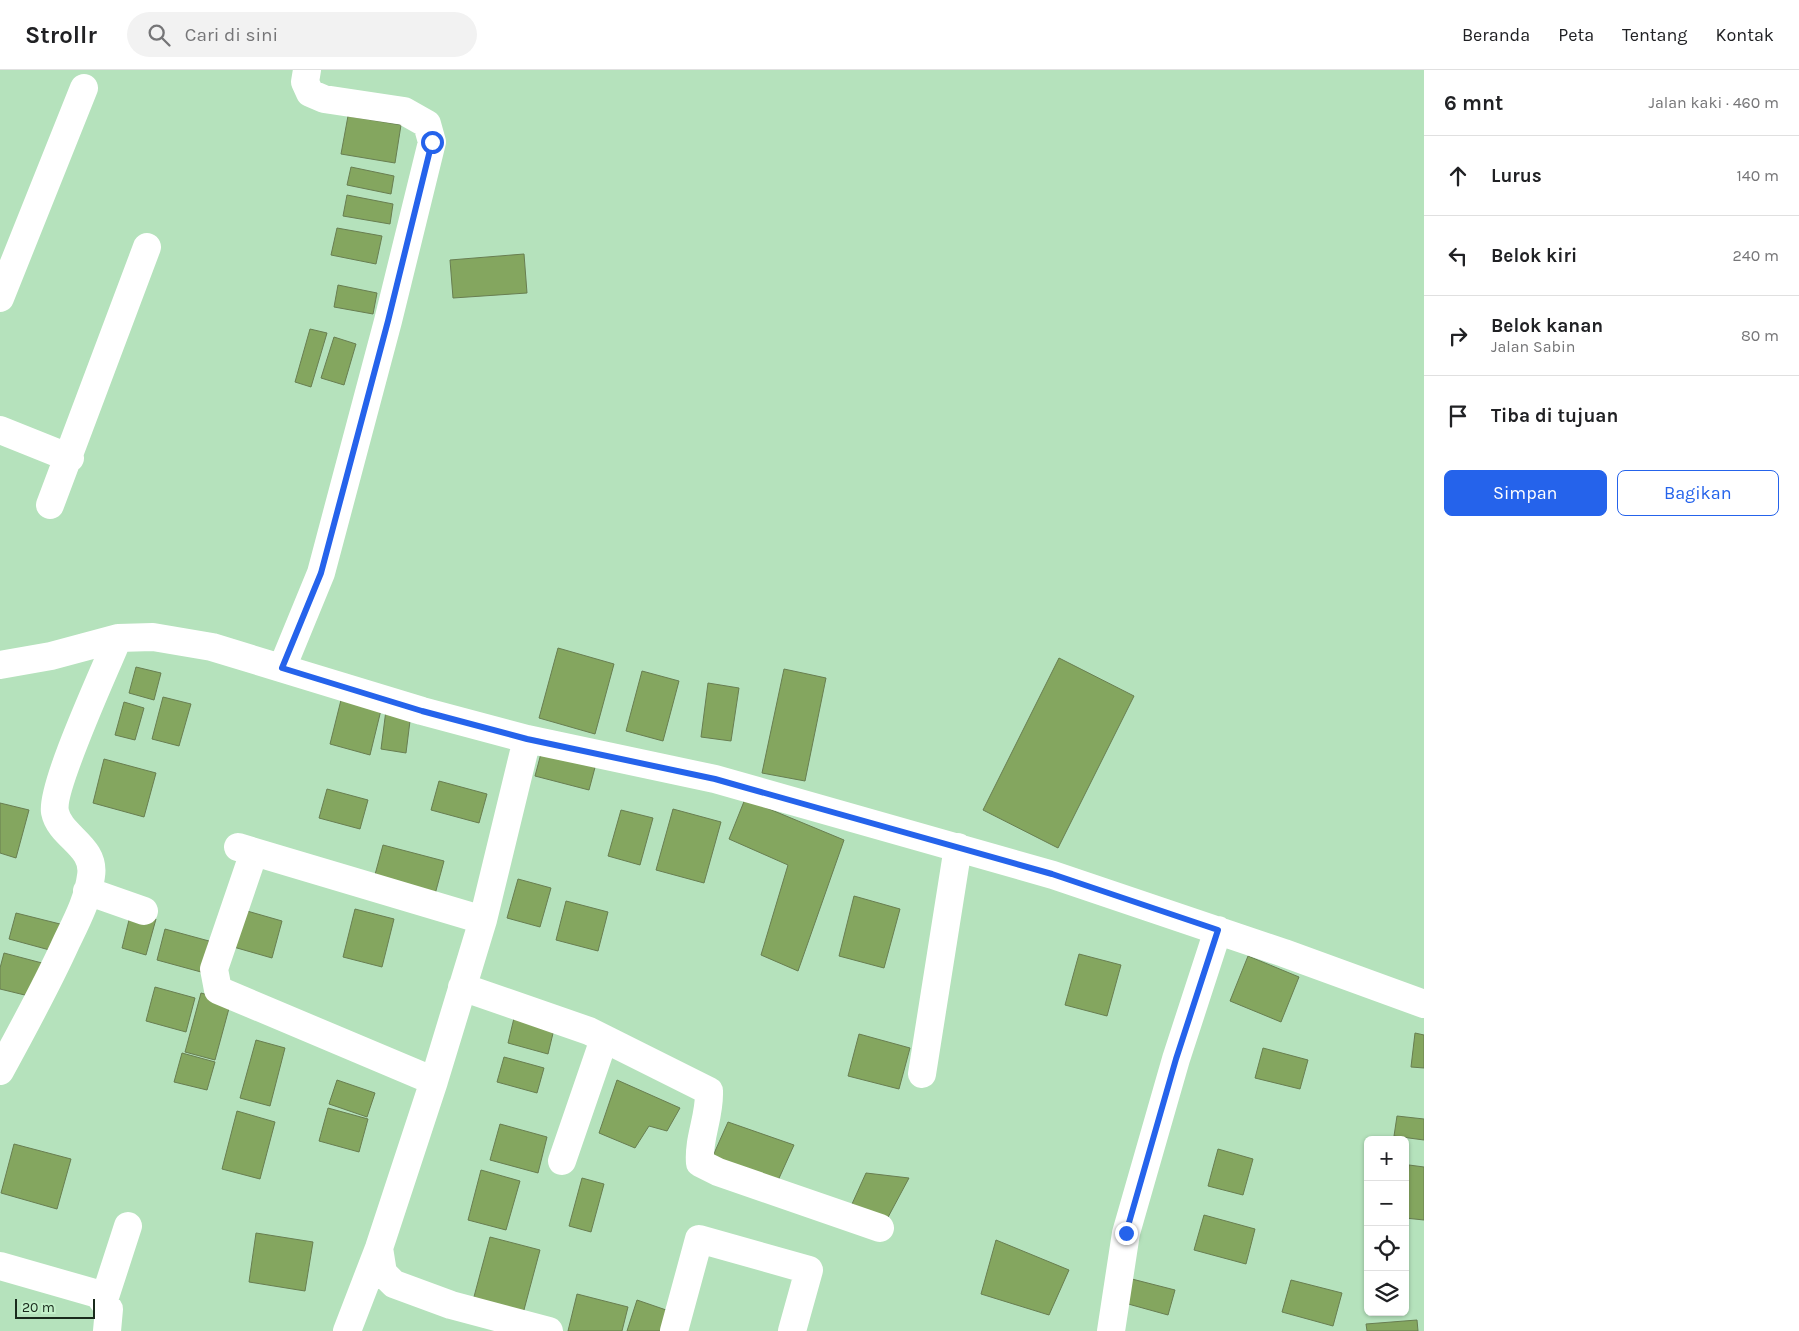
<!DOCTYPE html>
<html lang="id">
<head>
<meta charset="utf-8">
<style>
	:root { --surface:#fff; --page:#f2f2f2; --text:#202124; --muted:#757577; --line:#e0e0e0; --accent:#2563eb }
	body { margin:0; font-family:Karla,sans-serif; background:var(--page); color:var(--text) }
	.controls { position:absolute; right:15px; bottom:15px; display:grid; overflow:hidden; border-radius:8px; box-shadow:0 1px 4px #0004 }
	.controls button { width:45px; height:45px; display:grid; place-items:center; padding:0; border:0; border-bottom:1px solid var(--line); background:var(--surface); color:var(--text); font:25px sans-serif }
	.scale { position:absolute; left:15px; bottom:12px; width:80px; box-sizing:border-box; padding-left:5px; border:2px solid #192a1c; border-top:0; font-size:14px; line-height:18px; white-space:nowrap; color:#192a1c; -webkit-text-stroke:4px #c2f0c9; paint-order:stroke }
	.stop { position:absolute; width:15px; height:15px; margin:-11px; border:4px solid #2563eb; border-radius:50%; background:#fff }
	.stop.end { background:#2563eb; border-color:#fff; box-shadow:0 1px 5px #0008 }
	.list { margin:0; padding:0; list-style:none }
	h2 { display:flex; justify-content:space-between; align-items:center; height:65px; margin:0; padding:0 20px; font-size:21px }
	h2 small { font-size:16px; font-weight:400; color:var(--muted) }
	.list li { display:grid; grid-template-columns:32px 1fr auto; gap:15px; align-items:center; box-sizing:border-box; height:80px; padding:0 20px; border-top:1px solid var(--line) }
	.list b { display:block; font-size:19px; white-space:nowrap }
	.list p { margin:0; font-size:16px; white-space:nowrap; color:var(--muted) }
	.list em { font-size:16px; font-style:normal; color:var(--muted) }
	.actions { display:flex; gap:10px; padding:15px 20px }
	.actions a { flex:1; padding:11px 0; border:1px solid var(--accent); border-radius:8px; text-align:center; font-size:18px; color:var(--accent) }
	.actions .main { background:var(--accent); color:#fff }
	.icon { flex:none; width:28px; height:28px; fill:none; stroke:currentColor; stroke-width:2; stroke-linecap:round; stroke-linejoin:round }
	.map { position:relative; flex:none; width:1424px; height:1261px; overflow:hidden }
	header { display:flex; align-items:center; gap:30px; box-sizing:border-box; height:70px; padding:0 25px; background:var(--surface); border-bottom:1px solid var(--line) }
	header strong { font-size:24px }
	nav { display:flex; gap:28px; margin-inline-start:auto; font-size:18px }
	.search { width:350px; height:45px; background:var(--page); display:flex; align-items:center; gap:12px; box-sizing:border-box; padding:0 18px; border-radius:28px; color:var(--muted); font-size:19px }
	main { display:flex }
	aside { flex:1; background:var(--surface) }
	.map>svg:first-child { display:block }
	.building { fill:#84a65f; stroke:#687e51 }
	.lines { fill:none; stroke-linecap:round; stroke-linejoin:round }
	.minor { stroke:#fff; stroke-width:28 }
	.route { stroke:#2563eb; stroke-width:6 }
</style>
</head>
<body>
<header>
<strong>Strollr</strong>
<div class="search"><svg class="icon" aria-label="search" viewBox="0 0 24 24"><circle cx="10" cy="10" r="6"/><path d="M15 15l6 6"/></svg>Cari di sini</div>
<nav><a>Beranda</a><a>Peta</a><a>Tentang</a><a>Kontak</a></nav>
</header>
<main>
<div class="map">
<svg width="1424" height="1261" viewBox="0 0 1424 1261">
	<rect width="100%" height="100%" fill="#b5e2bc"/>
	<!-- building -->
	<path class="building" d="M348 46 401 55 395 93 341 84Z
		M351 97 394 106 391 124 347 115Z
		M347 125 393 134 390 154 343 146Z
		M337 158 382 166 376 194 331 185Z
		M524 184 527 223 453 228 450 190Z
		M338 215 377 223 373 244 334 237Z
		M310 259 327 263 311 317 295 312Z
		M334 267 356 274 344 315 321 308Z
		M558 578 614 594 595 664 539 648Z
		M1059 588 1134 626 1058 778 983 740Z
		M136 597 161 603 154 630 129 623Z
		M784 599 826 608 805 711 762 703Z
		M642 601 679 611 663 671 626 661Z
		M708 613 739 618 731 671 701 667Z
		M163 627 191 634 179 676 152 669Z
		M341 630 381 640 370 685 330 674Z
		M124 632 144 638 135 670 115 665Z
		M386 640 411 643 406 683 381 679Z
		M543 676 597 690 589 720 535 706Z
		M104 689 156 703 144 747 93 733Z
		M439 711 487 724 479 753 431 740Z
		M327 719 368 730 360 759 319 748Z
		M745 729 844 770 798 901 761 885 788 795 729 769Z
		M0 733 29 740 16 788 0 783Z
		M673 739 721 752 704 813 656 800Z
		M621 740 653 748 640 795 608 786Z
		M383 775 444 791 434 828 373 812Z
		M518 809 551 818 540 857 507 848Z
		M854 826 900 839 884 898 839 886Z
		M566 831 608 842 598 881 556 870Z
		M240 839 282 851 272 888 230 876Z
		M355 839 394 849 382 897 343 887Z
		M131 842 156 849 146 885 122 878Z
		M16 843 64 855 57 882 9 869Z
		M165 859 209 871 201 902 157 890Z
		M4 883 42 893 33 927 0 919V898Z
		M1079 884 1121 895 1107 946 1065 935Z
		M1248 886 1299 907 1281 952 1230 931Z
		M155 917 195 928 186 962 146 951Z
		M201 923 231 931 215 990 185 982Z
		M515 944 555 955 548 984 508 973Z
		M1415 963 1424 965V998L1411 997Z
		M859 964 910 978 899 1019 848 1006Z
		M256 970 285 978 270 1036 240 1028Z
		M1263 978 1308 990 1300 1019 1255 1008Z
		M182 983 215 992 207 1020 174 1012Z
		M504 987 544 998 537 1023 497 1012Z
		M337 1010 375 1023 367 1047 329 1034Z
		M617 1010 680 1038 667 1061 649 1056 635 1078 599 1063Z
		M328 1038 368 1049 359 1082 319 1071Z
		M237 1041 275 1052 260 1109 222 1099Z
		M1397 1046 1424 1049V1070L1394 1066Z
		M728 1052 794 1075 776 1115 712 1088Z
		M500 1054 547 1067 538 1103 490 1090Z
		M14 1074 71 1089 57 1139 1 1123Z
		M1218 1079 1253 1089 1243 1125 1208 1116Z
		M1409 1095 1424 1097V1150L1405 1148Z
		M481 1100 520 1111 506 1160 468 1150Z
		M866 1103 909 1108 886 1151 852 1134Z
		M582 1108 604 1114 591 1162 569 1156Z
		M1204 1145 1255 1159 1246 1194 1194 1180Z
		M256 1163 313 1172 305 1221 249 1212Z
		M490 1167 540 1180 521 1251 471 1238Z
		M996 1170 1069 1200 1049 1245 981 1224Z
		M1128 1208 1175 1220 1168 1245 1121 1232Z
		M1291 1210 1342 1223 1333 1256 1282 1242Z
		M577 1224 628 1237 622 1261H568Z
		M637 1230 672 1242 666 1261H627Z
		M1417 1250 1418 1261H1367L1366 1254Z"/>
	<g class="lines">
		<!-- minor -->
		<path class="minor" d="M0 228 84 18
			M0 360 70 388
			M50 435 147 177
			M0 595 51 586 118 568 153 567 212 577 422 641 527 669 715 709 1053 805 1284 883 1424 934
			M282 598 321 503 388 251 432 72 427 54 404 41 324 29 310 23 305 12 307 0
			M238 777 483 850
			M254 782 214 899 218 920 434 1011
			M87 821 144 841
			M462 917 589 961 709 1021C710 1047 698 1068 700 1093L718 1102 880 1158
			M0 1001C23 959 46 917 66 873 76 852 88 830 91 806 96 776 60 767 55 742 50 718 106 598 118 568
			M922 1004 958 777
			M562 1091 604 969
			M379 1178 383 1203 394 1214 451 1235 549 1261
			M0 1196 98 1224 109 1239 107 1261
			M104 1230 128 1156
			M347 1261 379 1178 434 1011 483 850 527 669
			M674 1261 699 1169 809 1200 792 1261
			M1111 1261 1126 1163 1176 989 1218 860"/>
	</g>
	<g class="lines">
		<!-- route -->
		<path class="route" d="M432 72 388 251 321 503 282 598 422 641 527 669 715 709 1052 804 1218 860 1176 989 1126 1163"/>
	</g>
</svg>
<div class="controls">
<button>+</button>
<button>−</button>
<button><svg class="icon" aria-label="locate" viewBox="0 0 24 24"><circle cx="12" cy="12" r="6"/><path d="M12 2v4M12 18v4M2 12h4M18 12h4"/></svg></button>
<button><svg class="icon" aria-label="layers" viewBox="0 0 24 24"><path d="M12 4l9 5-9 5-9-5zM3 14l9 5 9-5"/></svg></button>
</div>
<div class="scale">20 m</div>
<div class="stop" style="left:432px;top:72px"></div>
<div class="stop end" style="left:1126px;top:1163px"></div>
</div>
<aside>
<h2>6 mnt<small>Jalan kaki · 460 m</small></h2>
<ul class="list">
<li><svg class="icon" aria-label="ahead" viewBox="0 0 24 24"><path d="M12 20V5M6 11l6-6 6 6"/></svg><div><b>Lurus</b></div><em>140 m</em></li>
<li><svg class="icon" aria-label="left" viewBox="0 0 24 24"><path d="M17 20v-9H6M10 6l-5 5 5 5"/></svg><div><b>Belok kiri</b></div><em>240 m</em></li>
<li><svg class="icon" aria-label="right" viewBox="0 0 24 24"><path d="M7 20v-9h11M14 6l5 5-5 5"/></svg><div><b>Belok kanan</b><p>Jalan Sabin</p></div><em>80 m</em></li>
<li><svg class="icon" aria-label="arrive" viewBox="0 0 24 24"><path d="M6 21V4h12l-3 4 3 4H6"/></svg><div><b>Tiba di tujuan</b></div></li>
</ul>
<div class="actions"><a class="main">Simpan</a><a>Bagikan</a></div>
</aside>
</main>
</body>
</html>
